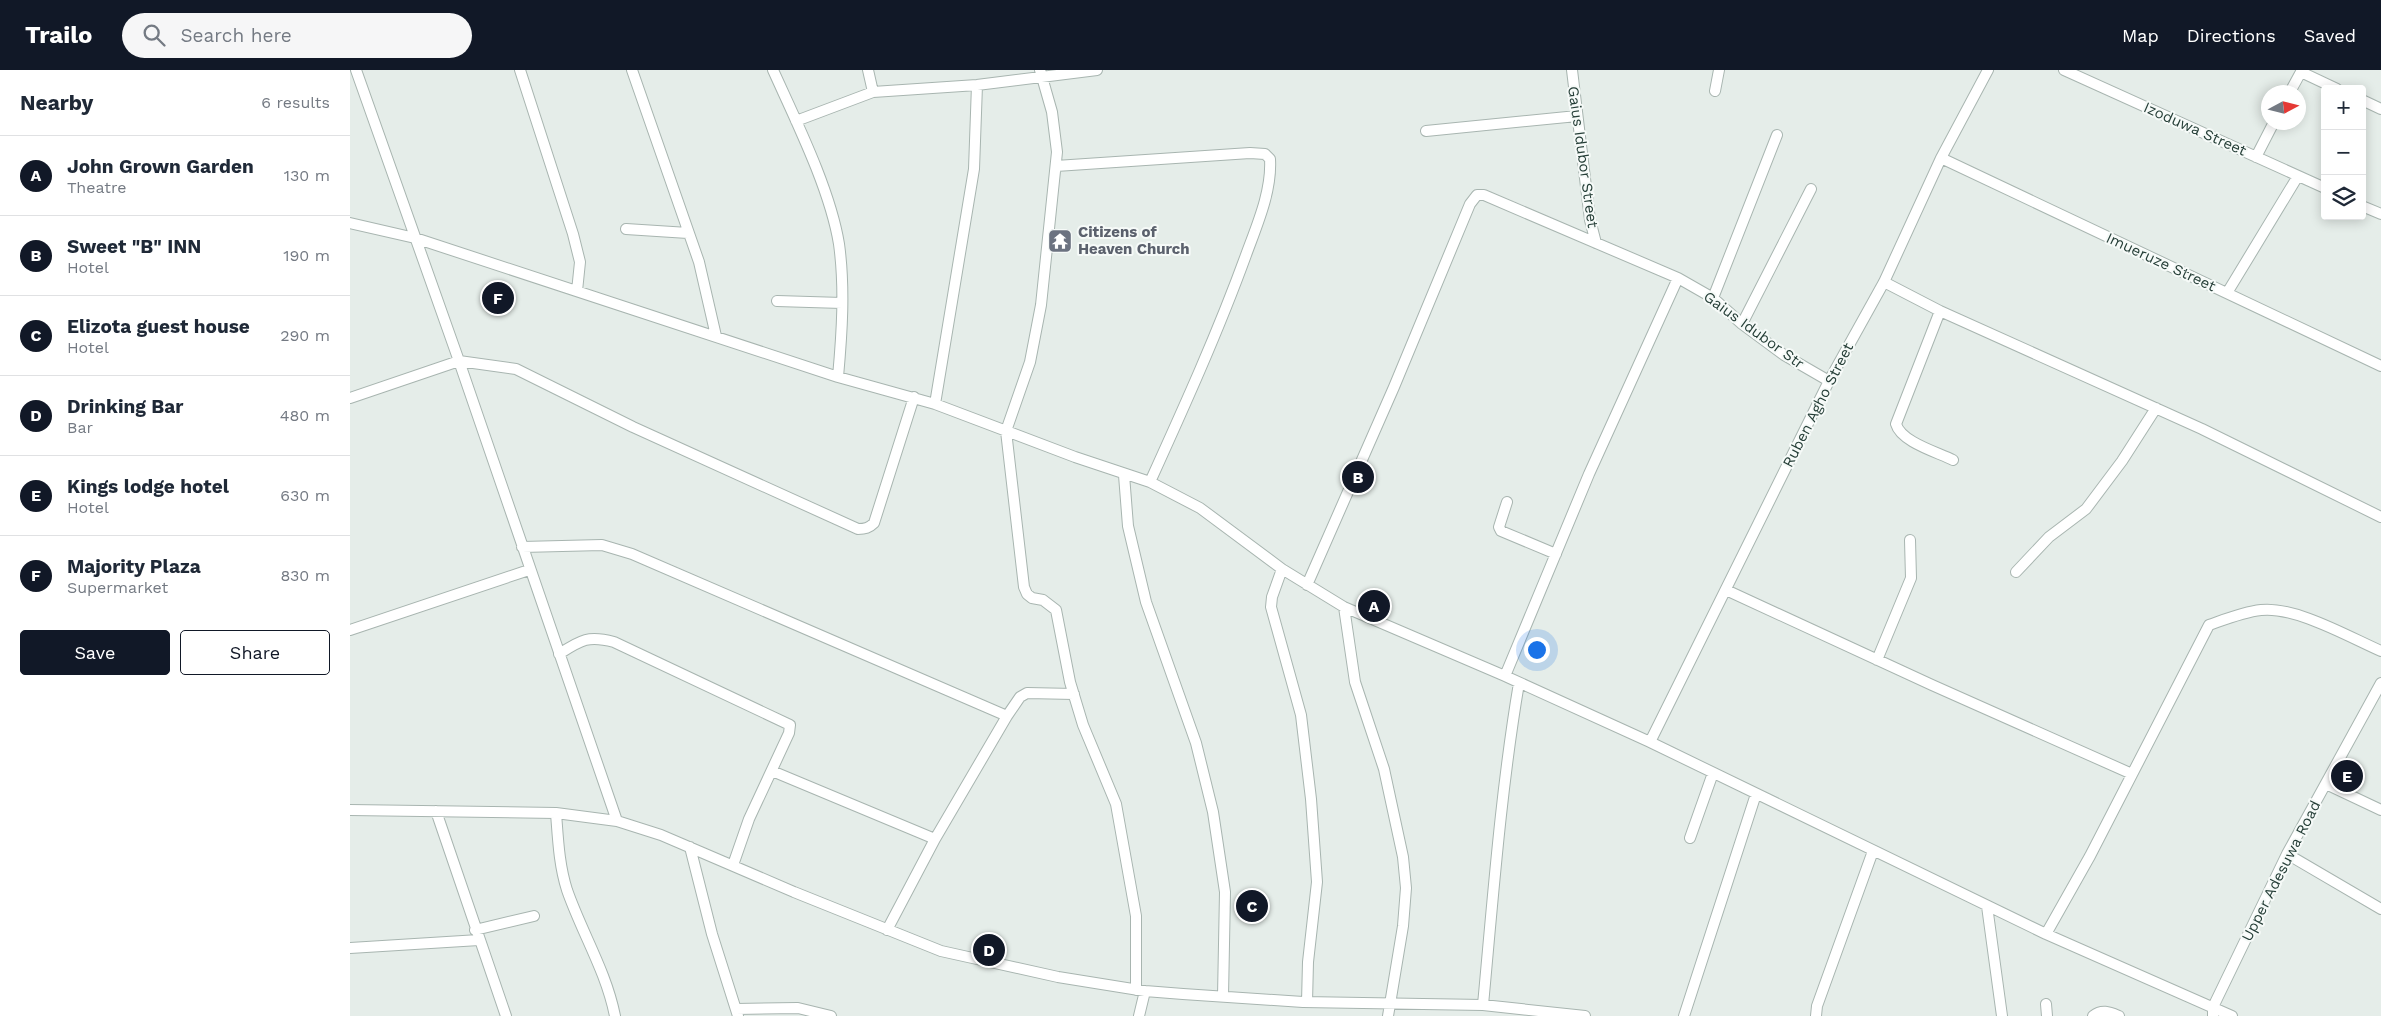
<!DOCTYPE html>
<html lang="en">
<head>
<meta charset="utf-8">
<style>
	:root { --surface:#fff; --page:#f6f6f7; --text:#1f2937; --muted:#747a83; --line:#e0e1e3; --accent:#111827 }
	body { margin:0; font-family:"Work Sans",sans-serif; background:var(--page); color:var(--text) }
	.controls { position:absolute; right:15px; top:15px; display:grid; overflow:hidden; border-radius:5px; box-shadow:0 2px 12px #0003 }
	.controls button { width:45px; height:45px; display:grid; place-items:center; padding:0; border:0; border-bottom:1px solid var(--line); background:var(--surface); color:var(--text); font:25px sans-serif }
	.compass { position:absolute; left:1911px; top:15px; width:45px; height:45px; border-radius:50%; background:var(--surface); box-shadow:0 2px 12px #0003; rotate:83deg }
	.you { position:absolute; left:1186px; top:579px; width:18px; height:18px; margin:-12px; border:4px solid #fff; border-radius:50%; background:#1a73e8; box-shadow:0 0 0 8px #1a73e833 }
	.badge { display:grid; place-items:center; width:32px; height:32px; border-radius:50%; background:var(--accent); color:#fff; font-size:16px; font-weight:700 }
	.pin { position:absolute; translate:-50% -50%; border:2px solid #fff; box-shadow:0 1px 5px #0006 }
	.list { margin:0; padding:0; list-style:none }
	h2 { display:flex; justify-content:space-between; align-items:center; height:65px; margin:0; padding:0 20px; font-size:21px }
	h2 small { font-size:16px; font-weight:400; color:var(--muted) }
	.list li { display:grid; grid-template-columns:32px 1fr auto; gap:15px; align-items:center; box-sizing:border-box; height:80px; padding:0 20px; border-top:1px solid var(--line) }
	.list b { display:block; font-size:19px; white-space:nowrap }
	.list p { margin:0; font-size:16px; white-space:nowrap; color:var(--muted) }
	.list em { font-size:16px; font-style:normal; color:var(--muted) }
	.actions { display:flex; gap:10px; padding:15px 20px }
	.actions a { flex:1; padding:11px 0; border:1px solid var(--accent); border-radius:5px; text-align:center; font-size:18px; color:var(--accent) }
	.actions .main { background:var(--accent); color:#fff }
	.icon { flex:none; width:28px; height:28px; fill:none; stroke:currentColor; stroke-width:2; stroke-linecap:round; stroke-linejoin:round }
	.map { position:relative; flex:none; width:2031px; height:946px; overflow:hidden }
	header { display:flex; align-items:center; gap:30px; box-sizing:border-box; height:70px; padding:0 25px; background:var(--accent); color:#fff }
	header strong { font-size:24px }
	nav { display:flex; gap:28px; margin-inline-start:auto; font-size:18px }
	.search { width:350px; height:45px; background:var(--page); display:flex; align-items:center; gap:12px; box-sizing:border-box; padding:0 18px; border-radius:28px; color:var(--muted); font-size:19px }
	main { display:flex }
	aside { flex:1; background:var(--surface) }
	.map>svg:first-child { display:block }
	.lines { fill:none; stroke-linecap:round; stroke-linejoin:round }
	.minor-casing { stroke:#a8b5b0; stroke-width:12 }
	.minor { stroke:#fff; stroke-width:10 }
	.labels { text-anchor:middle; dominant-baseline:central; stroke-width:4; stroke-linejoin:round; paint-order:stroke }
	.street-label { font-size:15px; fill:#253e37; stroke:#f6faf8 }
	.worship-label { font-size:15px; font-weight:bold; fill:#5b616d; stroke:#f6faf8; text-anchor:start }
</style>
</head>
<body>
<header>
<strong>Trailo</strong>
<div class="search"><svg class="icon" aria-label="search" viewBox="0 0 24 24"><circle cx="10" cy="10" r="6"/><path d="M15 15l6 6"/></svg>Search here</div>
<nav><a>Map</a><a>Directions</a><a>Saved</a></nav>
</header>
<main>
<aside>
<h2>Nearby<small>6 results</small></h2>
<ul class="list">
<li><span class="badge">A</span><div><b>John Grown Garden</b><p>Theatre</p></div><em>130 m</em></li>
<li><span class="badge">B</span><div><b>Sweet &quot;B&quot; INN</b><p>Hotel</p></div><em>190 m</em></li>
<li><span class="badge">C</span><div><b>Elizota guest house</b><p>Hotel</p></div><em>290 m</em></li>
<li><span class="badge">D</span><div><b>Drinking Bar</b><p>Bar</p></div><em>480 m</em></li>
<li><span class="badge">E</span><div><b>Kings lodge hotel</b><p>Hotel</p></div><em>630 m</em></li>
<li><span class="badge">F</span><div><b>Majority Plaza</b><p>Supermarket</p></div><em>830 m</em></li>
</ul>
<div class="actions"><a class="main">Save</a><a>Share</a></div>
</aside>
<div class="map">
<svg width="2031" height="946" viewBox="0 0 2031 946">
	<rect width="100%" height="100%" fill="#e5ede9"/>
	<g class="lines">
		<defs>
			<path id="minor" d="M6 0 109 291 267 751
				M170 0 223 164 230 192 227 221
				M282 0 349 192 366 266
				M423 0C446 51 480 119 489 174 495 218 492 263 488 307
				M518 0 523 22
				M690 0 702 42 707 82 691 235 680 292 656 361 674 517 677 524 682 528 693 530 706 540 720 612 733 655 766 734 786 846V920
				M1222 0 1240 150 1246 173
				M1714 0 1975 118
				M1951 2 1987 19
				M1365 21 1369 0
				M1940 22 1952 0
				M2012 30 2031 39
				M446 51 523 22 627 15 747 0
				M1076 61 1227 46
				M1906 87 1924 52
				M1591 88 2031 296
				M706 96 900 83 915 84 920 89C922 121 907 155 896 185 868 262 834 337 800 412
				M2012 136 2031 144
				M0 153 65 168 488 307 585 334 725 387 800 412 850 438 932 499 994 537 1155 606 1300 672 1696 864 1882 946
				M276 159 338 163
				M1534 212 1590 241 1852 359 2031 447
				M1877 223 1948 106
				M1363 228 1427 65
				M427 231 492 233
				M1590 241 1546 354C1551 372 1587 382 1603 390
				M1392 254 1461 119
				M0 328 109 291 166 299 283 357 508 459C515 459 519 458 524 453L564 327
				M585 334 624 99 627 15
				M774 405 778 456 796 532 846 673 863 742 875 822 873 926
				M1157 432 1149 457 1151 461 1206 484
				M172 477 252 475 282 484 657 646
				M932 499 922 527 921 537 951 645 961 729 967 812 958 892 957 932
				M1666 502 1699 467 1736 439 1772 391 1806 338
				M957 515 1044 317 1120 134 1127 125H1134L1328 208 1363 228 1392 254 1434 285 1479 311
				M1376 520 1582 615 1782 704
				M994 537 1005 612 1034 699 1053 787 1056 818 1053 856 1038 946
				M0 560 179 500
				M209 584C231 570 238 565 264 572L440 655 439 663 399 749 383 795
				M1527 590 1561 508 1560 470
				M1155 606 1239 404 1328 208
				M1300 672 1479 311 1534 212 1591 88 1638 0
				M422 701 585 769
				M1976 714 2031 740
				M0 740 206 743 267 751 311 765 444 822 591 881 708 907 795 921 833 924 953 932 1133 935 1235 946
				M86 741 156 946
				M206 743C208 769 209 795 217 820 232 863 256 901 265 946
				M1340 768 1363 703
				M340 777 362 864 388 946
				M1937 784 2031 839
				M1637 836 1652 946
				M125 860 184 846
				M537 860 585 769 657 646 670 627 677 623 724 624
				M1696 864 1740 786 1859 555C1876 549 1893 542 1911 540 1945 536 1999 567 2031 581
				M0 878 129 870
				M1696 934 1697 946
				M1133 935C1143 827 1151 719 1169 613
				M386 939 448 938 481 946
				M789 946 795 921
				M1334 946 1406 724
				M1466 946 1467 936 1523 781
				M1743 946C1752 939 1759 942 1769 946
				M1863 946V937L1937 784 2031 613"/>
		</defs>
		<!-- minor casing -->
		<use href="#minor" class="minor-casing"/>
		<!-- minor -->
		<use href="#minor" class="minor"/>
	</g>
	<!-- icons -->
	<defs>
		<symbol id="temple-square" viewBox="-11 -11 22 22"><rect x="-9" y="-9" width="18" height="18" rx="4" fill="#6b7280" stroke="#f6faf8"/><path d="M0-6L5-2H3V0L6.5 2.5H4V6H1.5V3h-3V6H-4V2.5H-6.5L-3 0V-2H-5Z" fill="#fff"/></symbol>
	</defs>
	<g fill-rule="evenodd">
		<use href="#temple-square" x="696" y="157" width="28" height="28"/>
	</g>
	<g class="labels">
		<!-- street labels -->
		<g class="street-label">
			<text transform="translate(1845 59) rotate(24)">Izoduwa Street</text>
			<text transform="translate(1233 87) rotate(82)">Gaius Idubor Street</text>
			<text transform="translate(1811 192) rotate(25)">Imueruze Street</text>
			<text transform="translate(1404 260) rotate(36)">Gaius Idubor Str</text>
			<text transform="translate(1468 335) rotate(-63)">Ruben Agho Street</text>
			<text transform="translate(1931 801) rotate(-63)">Upper Adesuwa Road</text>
		</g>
		<!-- worship labels -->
		<g class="worship-label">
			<text x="728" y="162">Citizens of<tspan x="728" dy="17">Heaven Church</tspan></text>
		</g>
	</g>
</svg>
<div class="controls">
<button>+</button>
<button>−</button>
<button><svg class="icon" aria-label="layers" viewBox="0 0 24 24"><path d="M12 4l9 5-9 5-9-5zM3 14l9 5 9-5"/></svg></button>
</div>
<svg class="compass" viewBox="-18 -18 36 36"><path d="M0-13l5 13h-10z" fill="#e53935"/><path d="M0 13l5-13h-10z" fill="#747a83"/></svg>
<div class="you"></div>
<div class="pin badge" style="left:1024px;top:536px">A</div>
<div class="pin badge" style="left:1008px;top:407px">B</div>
<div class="pin badge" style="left:902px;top:836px">C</div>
<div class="pin badge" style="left:639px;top:880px">D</div>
<div class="pin badge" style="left:1997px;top:706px">E</div>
<div class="pin badge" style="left:148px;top:228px">F</div>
</div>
</main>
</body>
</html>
